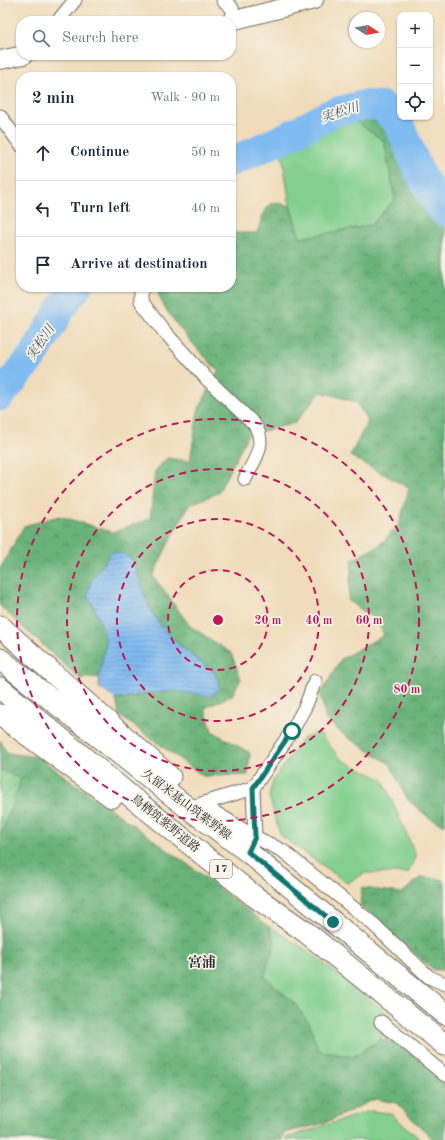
<!DOCTYPE html>
<html lang="en">
<head>
<meta charset="utf-8">
<style>
	:root { --surface:#fff; --page:#f6f6f7; --text:#1f2937; --muted:#747a83; --line:#e0e1e3 }
	body { margin:0; font-family:"Old Standard TT","Noto Serif JP",serif; background:var(--page); color:var(--text) }
	.controls { position:absolute; right:12px; top:12px; display:grid; overflow:hidden; border-radius:8px; box-shadow:0 1px 3px #0004 }
	.controls button { width:36px; height:36px; display:grid; place-items:center; padding:0; border:0; border-bottom:1px solid var(--line); background:var(--surface); color:var(--text); font:20px sans-serif }
	.compass { position:absolute; left:349px; top:12px; width:36px; height:36px; border-radius:50%; background:var(--surface); box-shadow:0 1px 3px #0004; rotate:101deg }
	.stop { position:absolute; width:12px; height:12px; margin:-9px; border:3px solid #0f766e; border-radius:50%; background:#fff }
	.stop.end { background:#0f766e; border-color:#fff; box-shadow:0 1px 4px #0008 }
	.list { margin:0; padding:0; list-style:none }
	h2 { display:flex; justify-content:space-between; align-items:center; height:52px; margin:0; padding:0 16px; font-size:17px }
	h2 small { font-size:13px; font-weight:400; color:var(--muted) }
	.list li { display:grid; grid-template-columns:26px 1fr auto; gap:12px; align-items:center; box-sizing:border-box; height:56px; padding:0 16px; border-top:1px solid var(--line) }
	.list b { display:block; font-size:15px; white-space:nowrap }
	.list em { font-size:13px; font-style:normal; color:var(--muted) }
	.icon { flex:none; width:22px; height:22px; fill:none; stroke:currentColor; stroke-width:2; stroke-linecap:round; stroke-linejoin:round }
	.map { position:relative; flex:none; width:445px; height:1140px; overflow:hidden }
	.search { position:absolute; background:var(--surface); box-shadow:0 1px 3px #0004; left:16px; top:16px; width:220px; height:44px; display:flex; align-items:center; gap:10px; box-sizing:border-box; padding:0 14px; border-radius:16px; color:var(--muted); font-size:15px }
	.panel { position:absolute; background:var(--surface); box-shadow:0 1px 3px #0004; left:16px; top:72px; width:220px; height:220px; border-radius:16px }
	.map>svg:first-child { display:block }
	.grass { fill:#82cf8e; stroke:#567d5c }
	.forest { fill:url(#forest-crowns); stroke:#4a6e52 }
	.garden { fill:url(#garden-furrows); stroke:#567d5c }
	.water { fill:url(#water-rules); stroke:#56738e }
	.lines { fill:none; stroke-linecap:round; stroke-linejoin:round }
	.river { stroke:#80bbf2; stroke-width:30 }
	.street-casing { stroke:#70695d; stroke-width:15 }
	.secondary-casing { stroke:#70695d; stroke-width:20 }
	.primary-casing { stroke:#70695d; stroke-width:23 }
	.street { stroke:#fff; stroke-width:13 }
	.secondary { stroke:#fff; stroke-width:18 }
	.primary { stroke:#fff; stroke-width:21 }
	.route { stroke:#0f766e; stroke-width:5 }
	.ring { fill:none; stroke:#c2185b; stroke-width:2; stroke-dasharray:7 5 }
	.labels { text-anchor:middle; dominant-baseline:central; stroke-width:3.5; stroke-linejoin:round; paint-order:stroke }
	.shield { fill:#f7f3e8; stroke:#686764; stroke-width:1 }
	.shield-label { font-size:11px; font-weight:bold; fill:#2b2b2b }
	.street-label { font-size:12px; fill:#2b2b2b; stroke:#f7f3e8 }
	.water-label { font-size:13px; font-style:italic; fill:#445667; stroke:#f7f3e8 }
	.quarter-label { font-size:14px; font-weight:bold; fill:#2b2b2b; stroke:#f7f3e8 }
	.centre { fill:#c2185b; stroke:#f7f3e8; stroke-width:2 }
	.ring-label { font-size:12px; text-anchor:middle; font-weight:bold; fill:#c2185b; stroke:#f7f3e8; stroke-width:3.5; stroke-linejoin:round; paint-order:stroke }
</style>
</head>
<body>
<div class="map">
<svg width="445" height="1140" viewBox="0 0 445 1140">
	<defs>
		<pattern id="forest-crowns" width="20" height="18" patternUnits="userSpaceOnUse"><rect width="20" height="18" fill="#69b279"/><path d="M2 6a3 3 0 1 1 6 0M12 15a3 3 0 1 1 6 0" fill="none" stroke="#579163"/></pattern>
		<pattern id="garden-furrows" width="10" height="10" patternUnits="userSpaceOnUse"><rect width="10" height="10" fill="#82cf8e"/><path d="M-1 1l2-2M0 10L10 0M9 11l2-2" fill="none" stroke="#70b27b"/></pattern>
		<pattern id="water-rules" width="6" height="5" patternUnits="userSpaceOnUse"><rect width="6" height="5" fill="#80bbf2"/><path d="M0 2.5h6" fill="none" stroke="#6998c4"/></pattern>
	</defs>
	<rect width="100%" height="100%" fill="#f7f3e8"/>
	<filter id="ink" filterUnits="userSpaceOnUse"><feTurbulence type="fractalNoise" baseFrequency=".025" numOctaves="2"/><feDisplacementMap in="SourceGraphic" scale="8" xChannelSelector="R" yChannelSelector="G"/><feConvolveMatrix kernelMatrix="1 2 1 2 8 2 1 2 1" color-interpolation-filters="sRGB"/></filter>
	<filter id="wash" filterUnits="userSpaceOnUse"><feTurbulence type="fractalNoise" baseFrequency=".012" numOctaves="4" result="noise"/><feDisplacementMap in="SourceGraphic" scale="16" xChannelSelector="R" yChannelSelector="G"/><feGaussianBlur stdDeviation="0.9" result="paint"/><feColorMatrix in="noise" values="0 0 0 0 0 0 0 0 0 0 0 0 0 0 0 0 0 1.4 0 .05"/><feComposite in="paint" operator="in"/></filter>
	<g filter="url(#wash)">
		<rect width="100%" height="100%" fill="#f0dcba"/>
		<!-- grass -->
		<path class="grass" d="M351 118 384 141 395 199 371 225 300 238 290 206 282 153Z
			M319 733 342 760 383 780 416 856 408 873H365L347 883 280 835 269 796 273 781 303 738Z
			M268 926 305 949 390 1015 381 1039 353 1057 317 1050 310 1024 264 976 275 943Z
			M370 1111 390 1113 421 1140H286V1138Z"/>
		<!-- forest -->
		<path class="forest" d="M356 97 391 99 400 109V117H408L411 120 445 195V826L428 817 408 800 390 764 347 737 326 720 320 695 341 659 384 635 377 621 348 600 352 560 378 546 399 525 409 488 350 456 368 421 356 402 321 392 295 423 248 435 218 493 189 505 168 544 153 576 190 626 231 653 241 679 232 695 205 708 212 731 250 753 248 775 203 776 119 715 116 699 150 693 178 691 207 696 213 670C189 656 162 635 150 608 143 592 139 575 132 559L87 595C94 606 105 628 106 642 106 652 101 667 99 677L80 679 0 606V569L24 526 59 516 113 532 150 519 155 471 167 458 190 461 198 411 218 371C201 352 159 311 157 287H231V233H257L264 211 273 202 290 206 300 238 372 225 395 199 384 141 351 118Z
			M0 740 7 753 38 757 197 871 268 926 275 943 264 976 293 1002 310 1024 318 1050 353 1057 381 1039 399 1042 445 1082V1140H434L396 1103 375 1099 325 1123 284 1133 282 1140H0V835L21 779 0 770Z
			M421 877 441 879 445 884V970H434L360 906 362 888 402 893Z"/>
		<!-- garden -->
		<path class="garden" d="M0 770 21 779 1 835H0Z"/>
		<!-- water -->
		<path class="water" d="M112 552 124 554 132 559 150 609 161 626 178 644 200 662 213 670 217 678 219 688 213 695 207 696 178 691 150 693 116 699 99 688V677L106 642 102 626 92 603 87 595 91 581Z"/>
		<g class="lines">
			<!-- river -->
			<path class="river" d="M231 162 295 133 332 113 363 105 382 106 399 124 419 172 441 209 445 212
				M0 396 33 356 62 307 77 287"/>
		</g>
	</g>
	<g filter="url(#ink)">
		<g class="lines">
			<defs>
				<path id="street" d="M223 0 231 7 238 20
					M58 21 75 0
					M0 116 21 145
					M141 287V301L163 330 207 379 254 424C268 444 254 460 245 479
					M253 788 292 731 306 705 315 681
					M201 804 255 837 283 851 372 923 429 977 445 984
					M195 806 253 788 255 837 252 843
					M381 1022 445 1075"/>
				<path id="secondary" d="M231 21 314 0
					M0 60 24 55"/>
				<path id="primary" d="M0 626 170 777
					M0 659 188 808 248 852 445 1014
					M0 688 134 799 254 896 307 933 445 1045
					M0 715 112 797"/>
			</defs>
			<!-- street casing -->
			<use href="#street" class="street-casing"/>
			<!-- secondary casing -->
			<use href="#secondary" class="secondary-casing"/>
			<!-- primary casing -->
			<use href="#primary" class="primary-casing"/>
			<!-- street -->
			<use href="#street" class="street"/>
			<!-- secondary -->
			<use href="#secondary" class="secondary"/>
			<!-- primary -->
			<use href="#primary" class="primary"/>
		</g>
	</g>
	<g class="lines" filter="url(#ink)">
		<!-- route -->
		<path class="route" d="M292 731 253 788 255 837 248 852 333 922"/>
	</g>
	<!-- distance rings -->
	<g class="ring">
		<circle cx="218" cy="620" r="50"/>
		<circle cx="218" cy="620" r="101"/>
		<circle cx="218" cy="620" r="151"/>
		<circle cx="218" cy="620" r="201"/>
	</g>
	<g class="labels">
		<!-- shield labels -->
		<rect class="shield" x="210" y="860" width="22" height="18" rx="3"/>
		<g class="shield-label">
			<text x="221" y="869">17</text>
		</g>
		<!-- street labels -->
		<g class="street-label">
			<text transform="translate(186 805) rotate(37)">久留米基山筑紫野線</text>
			<text transform="translate(165 824) rotate(39)">鳥栖筑紫野道路</text>
		</g>
		<!-- water labels -->
		<g class="water-label">
			<text transform="translate(340 113) rotate(-18)">実松川</text>
			<text transform="translate(41 343) rotate(-56)">実松川</text>
		</g>
		<!-- quarter labels -->
		<g class="quarter-label">
			<text x="202" y="963">宮浦</text>
		</g>
	</g>
	<circle cx="218" cy="620" r="6" class="centre"/>
	<g class="ring-label">
		<text x="268" y="624">20 m</text>
		<text x="319" y="624">40 m</text>
		<text x="369" y="624">60 m</text>
		<text x="407" y="693">80 m</text>
	</g>
</svg>
<div class="controls">
<button>+</button>
<button>−</button>
<button><svg class="icon" aria-label="locate" viewBox="0 0 24 24"><circle cx="12" cy="12" r="6"/><path d="M12 2v4M12 18v4M2 12h4M18 12h4"/></svg></button>
</div>
<svg class="compass" viewBox="-18 -18 36 36"><path d="M0-13l5 13h-10z" fill="#e53935"/><path d="M0 13l5-13h-10z" fill="#747a83"/></svg>
<div class="stop" style="left:292px;top:731px"></div>
<div class="stop end" style="left:333px;top:922px"></div>
<div class="search"><svg class="icon" aria-label="search" viewBox="0 0 24 24"><circle cx="10" cy="10" r="6"/><path d="M15 15l6 6"/></svg>Search here</div>
<section class="panel">
<h2>2 min<small>Walk · 90 m</small></h2>
<ul class="list">
<li><svg class="icon" aria-label="ahead" viewBox="0 0 24 24"><path d="M12 20V5M6 11l6-6 6 6"/></svg><div><b>Continue</b></div><em>50 m</em></li>
<li><svg class="icon" aria-label="left" viewBox="0 0 24 24"><path d="M17 20v-9H6M10 6l-5 5 5 5"/></svg><div><b>Turn left</b></div><em>40 m</em></li>
<li><svg class="icon" aria-label="arrive" viewBox="0 0 24 24"><path d="M6 21V4h12l-3 4 3 4H6"/></svg><div><b>Arrive at destination</b></div></li>
</ul>
</section>
</div>
</body>
</html>
